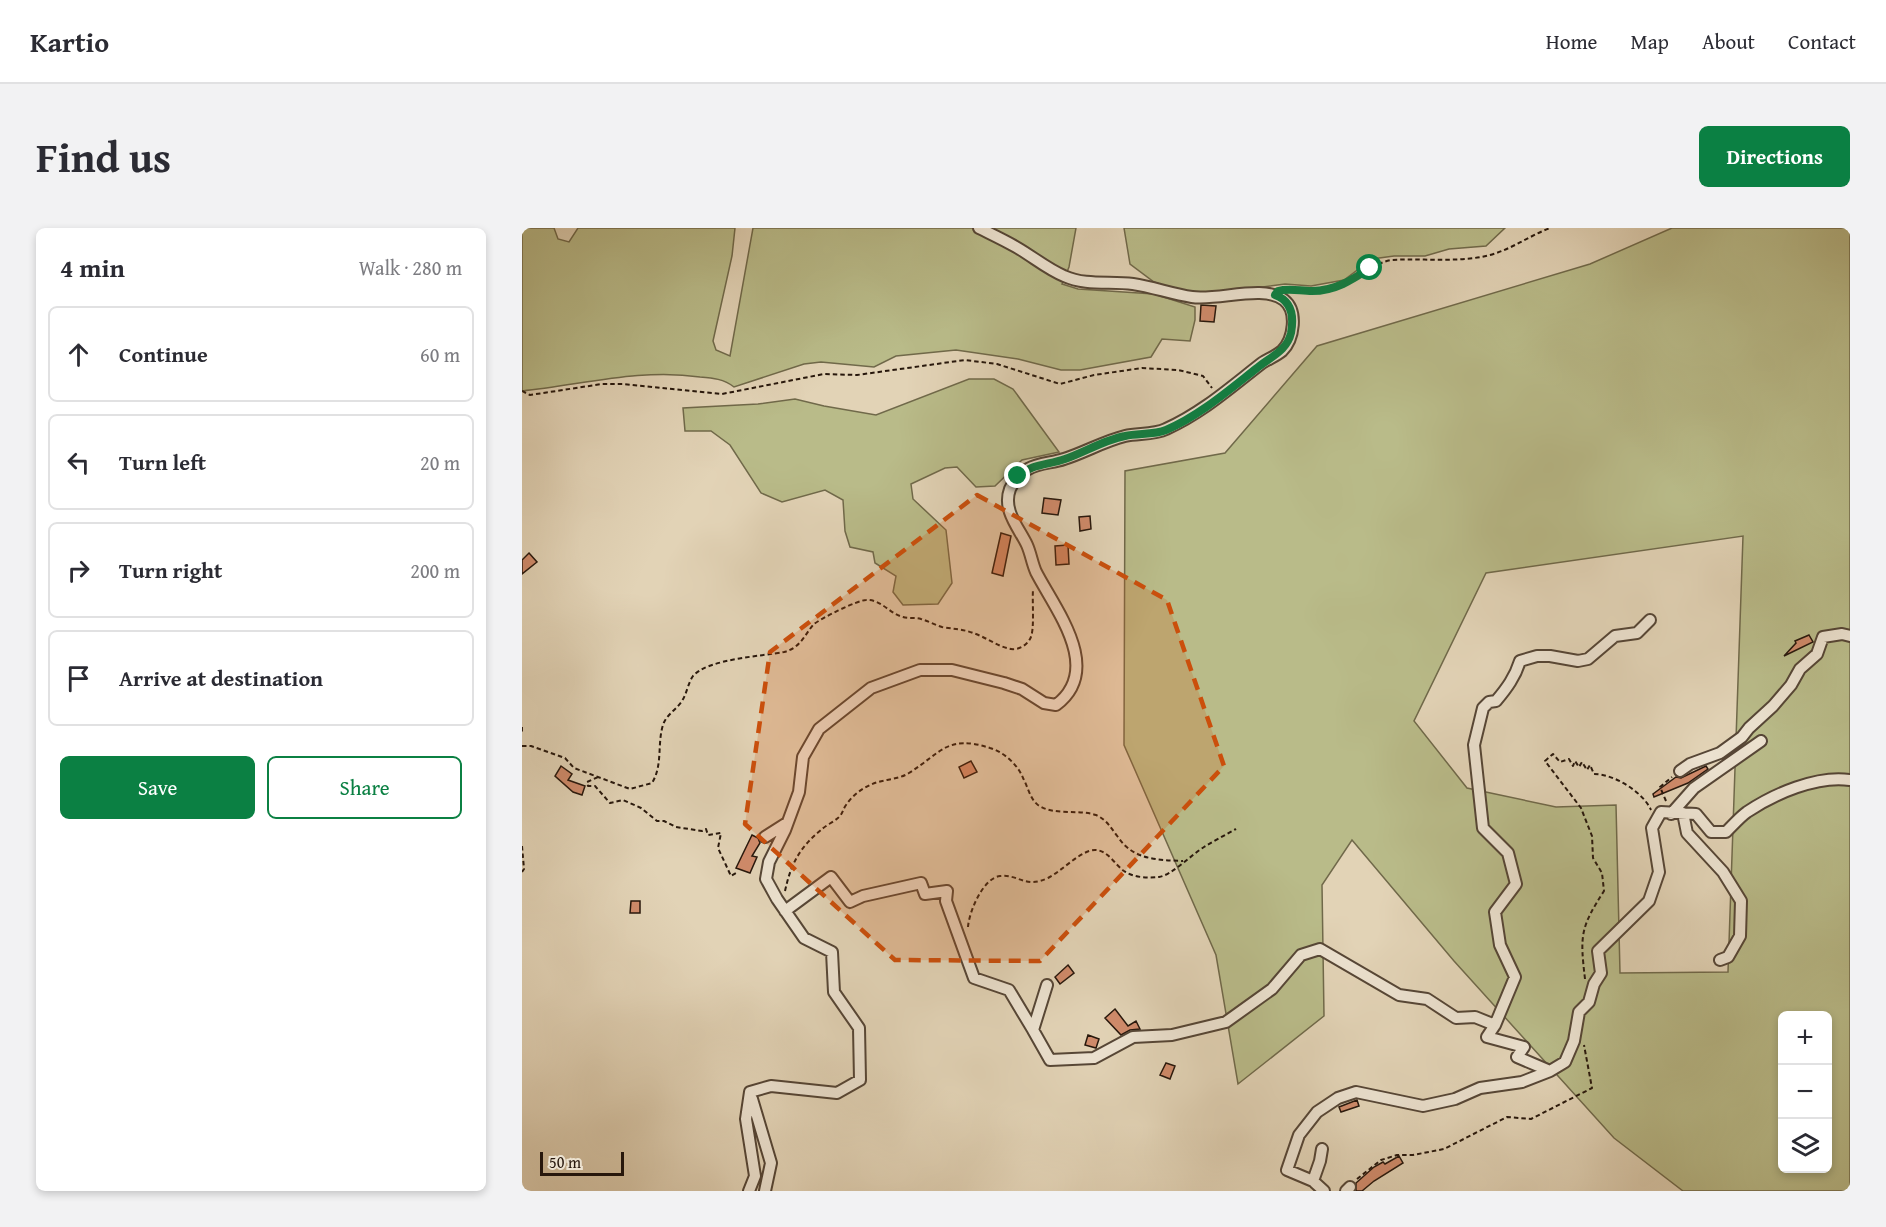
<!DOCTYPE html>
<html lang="en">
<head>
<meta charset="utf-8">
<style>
	:root { --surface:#fff; --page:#f2f2f3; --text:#2b2b33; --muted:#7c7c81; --line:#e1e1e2; --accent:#0b8043 }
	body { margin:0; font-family:"Gentium Book Plus",serif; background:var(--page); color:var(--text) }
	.controls { position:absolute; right:18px; bottom:18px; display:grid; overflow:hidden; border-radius:9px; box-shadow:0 3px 9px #0003 }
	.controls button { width:54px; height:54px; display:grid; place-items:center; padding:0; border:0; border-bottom:2px solid var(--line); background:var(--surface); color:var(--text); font:30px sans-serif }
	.scale { position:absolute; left:18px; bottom:15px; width:84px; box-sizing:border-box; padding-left:6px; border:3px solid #27170c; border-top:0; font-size:16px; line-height:21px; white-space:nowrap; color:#27170c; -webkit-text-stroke:4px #ece2d0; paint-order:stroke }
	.stop { position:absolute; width:18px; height:18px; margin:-14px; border:4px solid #0b8043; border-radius:50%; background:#fff }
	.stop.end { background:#0b8043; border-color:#fff; box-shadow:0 2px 6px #0008 }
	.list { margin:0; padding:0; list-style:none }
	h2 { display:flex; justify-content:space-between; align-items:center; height:78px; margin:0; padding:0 24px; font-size:26px }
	h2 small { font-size:20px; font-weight:400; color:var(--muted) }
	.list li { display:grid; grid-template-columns:39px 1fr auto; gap:18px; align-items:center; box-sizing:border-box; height:96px; margin:0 12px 12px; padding:0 12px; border:2px solid var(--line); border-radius:9px }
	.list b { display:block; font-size:22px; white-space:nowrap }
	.list em { font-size:20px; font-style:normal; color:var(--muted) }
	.actions { display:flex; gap:12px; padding:18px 24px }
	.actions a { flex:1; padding:14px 0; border:2px solid var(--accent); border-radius:9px; text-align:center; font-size:21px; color:var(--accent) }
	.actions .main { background:var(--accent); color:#fff }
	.icon { flex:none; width:33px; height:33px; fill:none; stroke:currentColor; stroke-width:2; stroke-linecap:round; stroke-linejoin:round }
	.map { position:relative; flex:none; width:1328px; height:963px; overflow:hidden; border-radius:9px }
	header { display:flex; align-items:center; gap:36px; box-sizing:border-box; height:84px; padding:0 30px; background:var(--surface); border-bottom:2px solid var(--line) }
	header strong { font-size:28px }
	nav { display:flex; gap:33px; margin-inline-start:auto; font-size:21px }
	.intro { display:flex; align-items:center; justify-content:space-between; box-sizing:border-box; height:144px; padding:0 36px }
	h1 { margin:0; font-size:42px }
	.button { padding:15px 27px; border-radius:9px; background:var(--accent); color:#fff; font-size:21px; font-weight:700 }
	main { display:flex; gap:36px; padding:0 36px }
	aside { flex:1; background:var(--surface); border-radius:9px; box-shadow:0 3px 9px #0003 }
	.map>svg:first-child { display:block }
	.green { fill:#b9bb89; stroke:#70694a; stroke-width:1.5; fill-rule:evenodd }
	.building { fill:#d08b6b; stroke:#27170c; stroke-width:1.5 }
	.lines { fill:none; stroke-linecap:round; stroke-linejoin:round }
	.minor-casing { stroke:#564636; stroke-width:14 }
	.path { stroke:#27170c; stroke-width:2; stroke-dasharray:4.5 3; stroke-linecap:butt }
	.minor { stroke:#ece2d0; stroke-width:10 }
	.route { stroke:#0b8043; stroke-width:8 }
	.marked { fill:#cb4f0c; fill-opacity:0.2; stroke:#cb4f0c; stroke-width:4.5; stroke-dasharray:12 8; stroke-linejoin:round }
</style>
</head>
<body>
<header>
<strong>Kartio</strong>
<nav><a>Home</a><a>Map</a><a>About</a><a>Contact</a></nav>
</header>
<div class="intro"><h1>Find us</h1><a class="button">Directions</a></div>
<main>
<aside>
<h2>4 min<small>Walk · 280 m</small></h2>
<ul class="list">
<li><svg class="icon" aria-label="ahead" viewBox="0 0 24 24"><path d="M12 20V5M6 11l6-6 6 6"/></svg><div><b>Continue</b></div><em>60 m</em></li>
<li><svg class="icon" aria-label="left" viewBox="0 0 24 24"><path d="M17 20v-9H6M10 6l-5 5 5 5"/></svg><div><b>Turn left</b></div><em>20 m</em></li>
<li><svg class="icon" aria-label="right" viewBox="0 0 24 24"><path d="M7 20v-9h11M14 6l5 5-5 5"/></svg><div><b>Turn right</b></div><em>200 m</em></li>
<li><svg class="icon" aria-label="arrive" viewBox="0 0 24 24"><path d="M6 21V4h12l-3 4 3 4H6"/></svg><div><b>Arrive at destination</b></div></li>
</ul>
<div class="actions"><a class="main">Save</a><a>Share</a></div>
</aside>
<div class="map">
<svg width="1328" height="963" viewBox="0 0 1328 963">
	<rect width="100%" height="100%" fill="#e2d3b6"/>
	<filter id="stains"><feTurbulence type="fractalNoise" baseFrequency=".00333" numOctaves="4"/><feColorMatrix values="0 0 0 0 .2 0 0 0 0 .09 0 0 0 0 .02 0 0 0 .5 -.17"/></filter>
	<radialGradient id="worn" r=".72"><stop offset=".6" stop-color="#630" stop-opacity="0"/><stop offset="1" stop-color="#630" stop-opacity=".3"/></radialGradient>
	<!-- green -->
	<path class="green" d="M0 0H32L36 11 47 14 56 0H213L210 28 191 113 194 122 208 128 231 0H554L547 39 540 56 556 61 632 66 673 79V92L668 113 640 111 629 129 558 142H539L496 131 434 122 374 128 352 139 299 134 282 136 212 159C202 151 191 150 178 149 118 140 60 157 0 163Z
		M602 0H983L964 18 927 21 903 28H872L850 31 822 52 789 58 763 56 694 65 659 64 632 54 608 36Z
		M1150 0H1328V963H1161L1092 910 932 733 830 612 800 657 802 788 716 856 694 727 602 517 603 243 703 225 795 118 1068 36ZM1221 308 1206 744 1098 745 1094 577 1034 579 945 560 892 493 964 345ZM1260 788H1306V940H1260Z
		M447 151H472L491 161 537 224 500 232 473 258 454 259 435 239 423 240 389 256 391 271 424 302 430 355 416 376 381 377 371 364 374 348 353 335 351 324 328 319 323 303 321 272 303 262 260 274 239 265 208 217 189 203H163L161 180 236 176 273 171 302 178 354 187Z"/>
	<!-- building -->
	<path class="building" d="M679 77 694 78 692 94 678 93Z
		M522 270 539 272 536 287 520 285Z
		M568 288 569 301 558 303 557 289Z
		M479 305 489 308 481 348 470 345Z
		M546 317 547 336 534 337 533 318Z
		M7 325 15 334 0 346V332Z
		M1287 407 1291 414 1262 428 1274 415 1273 413Z
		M449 533 455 544 442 550 437 539Z
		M39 538 50 546 46 552 63 558 60 567 51 564 33 548Z
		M1184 538 1186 541 1166 555 1132 569 1131 566 1154 549 1159 550Z
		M230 607 236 610 238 615 230 628 235 629 228 645 214 640Z
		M109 673H118V685H108Z
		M546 737 552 745 538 756 533 749Z
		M593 781 606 798 614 793 618 801 608 802 599 807 583 790Z
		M566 807 577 811 574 820 563 817Z
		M644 835 653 838 648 851 638 847Z
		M835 872 837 878 819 884 817 879Z
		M877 928 881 935 852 953 840 963H834V955L852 939 861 934 863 936Z"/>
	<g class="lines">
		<defs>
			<path id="minor" d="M1158 543 1168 536 1198 525 1220 509 1227 500 1251 478 1269 457 1278 441 1295 426 1301 409 1320 406 1328 408
				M1161 585 1165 605 1201 644 1219 673 1218 708 1206 729 1198 732
				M1149 586 1172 560 1239 513
				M243 609 265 595
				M263 683 309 649 328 674 341 668 399 655 403 666 425 663 424 673 452 750 487 762 511 802
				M525 757 511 802 528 832 572 830 611 809 650 807 704 794 750 761 779 727 798 721 877 767 905 771 934 790 953 789 973 797
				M1028 843 995 829 1002 819 965 809 973 797 993 749 978 717 973 684 994 656 986 625 961 600 952 517 961 480 967 474 974 473C985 460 993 449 998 433L1015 428H1028L1056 433 1066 431 1093 408 1115 405 1128 392
				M230 871 249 935 243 963
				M800 921 798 933 791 953 802 963
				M791 953 765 942 777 907 795 884 816 870 834 864 901 878 933 871 958 860 1000 854 1028 843 1043 834 1052 813 1057 784 1067 774 1072 756 1079 745 1076 723 1127 673 1137 644 1130 600 1139 584 1174 586 1189 604H1204C1211 597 1218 589 1225 584 1252 566 1295 547 1328 552
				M227 963 233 948 224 891 228 864 249 858 315 865 338 852 337 800 312 764 310 724 282 710 255 671 244 651 247 634 263 602 277 564 281 529 297 501 349 460 398 442H430L482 455 500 461 522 475 534 477C582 441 533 381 514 344 510 335 509 326 505 317 497 300 480 282 488 261 491 254 499 244 506 241 517 235 530 235 542 231 562 225 582 213 603 208 616 205 632 207 644 201 680 185 709 159 740 135 746 131 754 128 760 123 772 111 776 83 762 72 742 56 696 73 670 69 650 66 631 59 611 56 588 53 564 58 542 48 525 41 510 28 494 19 482 12 469 6 457 0
				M824 963 828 959"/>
		</defs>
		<!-- minor casing -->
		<use href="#minor" class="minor-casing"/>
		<!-- path -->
		<path class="path" d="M765 61C789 63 810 64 831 51 844 44 854 35 869 32 902 30 937 35 968 27 990 21 1007 8 1028 0
			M0 163 8 167 80 156H101L200 166 302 146 335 147 443 132 475 136 538 156 572 147 620 140 656 142 681 148 690 160
			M0 499V504
			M0 518H9L43 530 52 540 108 561 130 555C141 537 135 516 141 497 144 487 154 482 160 473 165 465 166 455 171 448 185 431 241 428 262 424 278 420 282 408 291 397 297 391 336 372 344 372 359 371 368 386 381 389 387 391 393 389 399 391 406 393 413 397 420 399 431 401 441 401 451 405 464 409 476 419 489 421 496 422 504 418 508 411 513 403 510 374 511 362
			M76 549 65 554 66 558H73L88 575 101 572 119 580 135 593H142L154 599 180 603 184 601 186 607 199 605 196 620 209 648 214 645
			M1144 573 1138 559 1150 549
			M0 618 2 641 0 644
			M263 663C269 636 277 620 299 602 304 597 312 594 317 589 321 585 321 581 324 577 330 568 339 561 348 557 360 551 376 552 387 545 419 525 425 506 468 520 482 524 496 537 501 550 506 559 508 571 516 577 532 588 556 581 574 587 585 592 589 600 596 609 611 632 636 632 661 633
			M446 699C447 684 461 650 478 648 497 646 503 661 526 650 540 643 559 622 573 622 586 622 593 637 602 643 612 650 626 650 637 649 650 647 669 627 682 619 692 613 703 607 714 601
			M1063 751C1058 708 1058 700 1082 663L1080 645 1071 630 1070 608 1059 580 1023 533 1031 526 1038 534 1047 531 1051 538 1053 533 1057 539 1060 534 1065 542 1068 537 1072 546C1092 546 1121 564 1129 582
			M835 951 859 932 875 927H891L922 921 985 889 1009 891 1070 860 1062 817"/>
		<!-- minor -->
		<use href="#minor" class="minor"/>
	</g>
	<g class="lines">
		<!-- route -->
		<path class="route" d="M496 248C510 236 526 237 543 231 563 224 582 212 603 208 616 205 632 207 644 202 677 188 707 162 735 140 748 129 765 123 769 105 772 89 770 73 753 67L756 63C767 60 778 63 790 63 813 63 830 52 848 40"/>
	</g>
	<!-- marked area -->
	<path class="marked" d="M455 267 645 372 702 538 518 733 373 732 223 596 248 424Z"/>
	<rect width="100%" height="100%" filter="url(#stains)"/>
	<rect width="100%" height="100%" fill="url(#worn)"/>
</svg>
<div class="controls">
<button>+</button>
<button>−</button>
<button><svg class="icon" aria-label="layers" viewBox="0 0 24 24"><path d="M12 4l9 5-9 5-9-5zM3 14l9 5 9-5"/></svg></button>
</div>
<div class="scale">50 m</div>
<div class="stop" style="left:848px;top:40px"></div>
<div class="stop end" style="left:496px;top:248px"></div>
</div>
</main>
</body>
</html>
